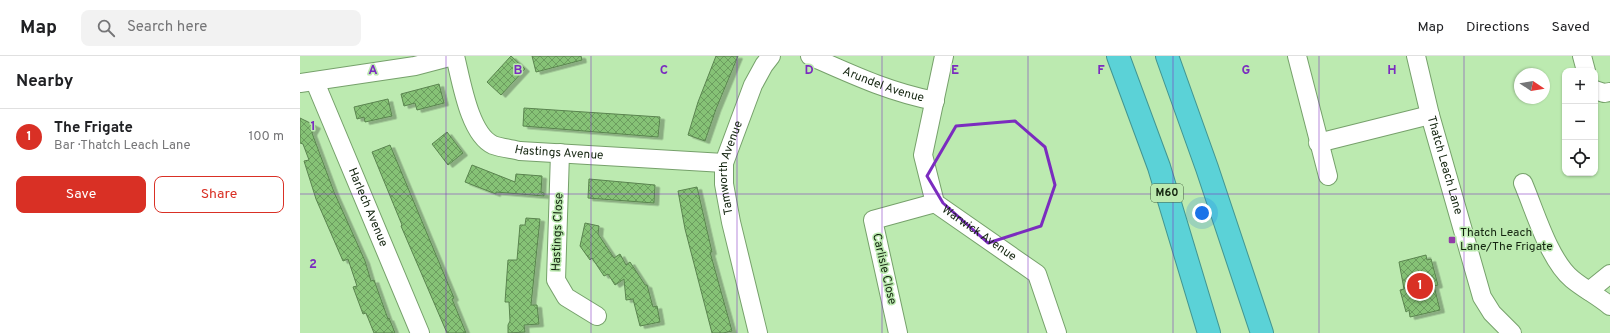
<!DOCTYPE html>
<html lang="en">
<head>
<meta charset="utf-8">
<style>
	:root { --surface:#fff; --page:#f2f2f2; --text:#202124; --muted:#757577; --line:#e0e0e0; --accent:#d93025 }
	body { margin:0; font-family:Overpass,sans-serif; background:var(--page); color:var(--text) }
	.controls { position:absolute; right:12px; top:12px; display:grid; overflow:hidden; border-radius:8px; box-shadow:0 1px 3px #0004 }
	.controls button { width:36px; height:36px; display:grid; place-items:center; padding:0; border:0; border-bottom:1px solid var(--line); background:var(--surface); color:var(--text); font:20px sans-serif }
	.compass { position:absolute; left:1214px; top:12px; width:36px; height:36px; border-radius:50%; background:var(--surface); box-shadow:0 1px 3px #0004; rotate:102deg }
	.you { position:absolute; left:902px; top:157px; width:14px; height:14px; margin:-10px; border:3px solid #fff; border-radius:50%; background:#1a73e8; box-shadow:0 0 0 6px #1a73e833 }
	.badge { display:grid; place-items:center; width:26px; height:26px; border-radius:50%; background:var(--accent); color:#fff; font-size:13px; font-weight:700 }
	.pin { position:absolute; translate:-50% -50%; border:2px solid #fff; box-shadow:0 1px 4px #0006 }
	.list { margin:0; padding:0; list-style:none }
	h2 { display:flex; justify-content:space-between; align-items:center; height:52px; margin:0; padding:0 16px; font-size:17px }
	h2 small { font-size:13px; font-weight:400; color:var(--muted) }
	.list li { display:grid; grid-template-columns:26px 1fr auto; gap:12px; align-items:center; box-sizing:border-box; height:56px; padding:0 16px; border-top:1px solid var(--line) }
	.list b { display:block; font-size:15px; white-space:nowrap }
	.list p { margin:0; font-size:13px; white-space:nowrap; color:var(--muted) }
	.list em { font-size:13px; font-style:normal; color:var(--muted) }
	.actions { display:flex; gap:8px; padding:12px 16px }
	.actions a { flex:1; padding:9px 0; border:1px solid var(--accent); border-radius:8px; text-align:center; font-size:14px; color:var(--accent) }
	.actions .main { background:var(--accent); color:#fff }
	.icon { flex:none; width:22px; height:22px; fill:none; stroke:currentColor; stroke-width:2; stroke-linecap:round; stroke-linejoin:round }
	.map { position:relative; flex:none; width:1310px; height:277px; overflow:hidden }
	header { display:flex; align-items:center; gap:24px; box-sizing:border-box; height:56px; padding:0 20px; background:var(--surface); border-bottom:1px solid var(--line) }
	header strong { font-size:19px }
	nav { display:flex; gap:22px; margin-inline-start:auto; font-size:14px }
	.search { width:280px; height:36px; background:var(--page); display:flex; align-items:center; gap:10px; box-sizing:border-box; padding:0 14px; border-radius:8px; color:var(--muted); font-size:15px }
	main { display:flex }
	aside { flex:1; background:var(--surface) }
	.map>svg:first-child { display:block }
	.building { fill:url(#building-cross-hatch); stroke:#5a844f; filter:url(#shadow) }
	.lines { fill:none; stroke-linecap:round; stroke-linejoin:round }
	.minor-casing { stroke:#76a16b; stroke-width:20 }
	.highway-casing { stroke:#429591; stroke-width:24 }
	.minor { stroke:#fff; stroke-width:18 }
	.highway { stroke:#5bd2d7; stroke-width:22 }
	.marked { fill:none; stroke:#7b2cbf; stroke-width:3; stroke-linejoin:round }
	.grid { fill:none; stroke:#7b2cbf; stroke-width:1; stroke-opacity:0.55 }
	.poi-dot { fill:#923ba8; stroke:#bceab0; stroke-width:1.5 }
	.labels { text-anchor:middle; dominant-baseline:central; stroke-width:3; stroke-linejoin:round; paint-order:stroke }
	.shield { fill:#bceab0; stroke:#466040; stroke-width:1 }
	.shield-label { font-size:11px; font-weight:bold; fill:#142510 }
	.street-label { font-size:12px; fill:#142510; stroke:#bceab0 }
	.poi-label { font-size:12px; fill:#142510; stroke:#bceab0; text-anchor:start }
	.grid-label { font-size:13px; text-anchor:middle; font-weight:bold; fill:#7b2cbf; stroke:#bceab0; stroke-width:3; stroke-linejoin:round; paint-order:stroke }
</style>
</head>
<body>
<header>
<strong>Map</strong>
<div class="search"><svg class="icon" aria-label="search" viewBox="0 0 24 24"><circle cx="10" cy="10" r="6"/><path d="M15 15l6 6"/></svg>Search here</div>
<nav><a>Map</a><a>Directions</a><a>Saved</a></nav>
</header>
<main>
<aside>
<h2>Nearby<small></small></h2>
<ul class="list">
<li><span class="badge">1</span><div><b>The Frigate</b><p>Bar · Thatch Leach Lane</p></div><em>100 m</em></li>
</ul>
<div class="actions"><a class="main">Save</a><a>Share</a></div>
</aside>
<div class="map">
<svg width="1310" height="277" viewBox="0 0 1310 277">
	<defs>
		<pattern id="building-cross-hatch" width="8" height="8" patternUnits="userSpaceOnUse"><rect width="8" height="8" fill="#86c276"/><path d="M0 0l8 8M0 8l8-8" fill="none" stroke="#6c9d5f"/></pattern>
		<filter id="shadow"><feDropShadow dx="4.5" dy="2.5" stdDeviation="0" flood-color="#0004"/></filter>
	</defs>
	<rect width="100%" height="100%" fill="#bceab0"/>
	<!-- building -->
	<path class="building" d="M211 0 225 13 201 39 187 26Z
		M232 0H281L282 4 236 16Z
		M416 0H438L416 53 405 85 388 79 398 46Z
		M139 28 144 47 117 54 115 47 104 50 101 38Z
		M88 43 92 60 65 66 64 61 57 63 54 51Z
		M224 52 360 61 358 81 223 70Z
		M0 62 16 70 12 77 34 136 65 205 71 225 74 224 88 263 89 262 95 277H74L66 257 63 258 53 231 57 230 48 203 43 205 16 143 4 105 9 104 3 88 0 87Z
		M147 76 163 97 148 109 132 88Z
		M90 89 154 242 152 243 166 277H147L101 170 102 169 72 96Z
		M172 109 215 126 216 118 242 120 241 136 244 137V140L196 136V138L165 126Z
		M289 123 355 129 354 147 288 142Z
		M397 131 412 196H410L432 275 423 277H412L385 173 378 135Z
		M226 162 240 163 231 249H237L239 268 224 269 225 276 208 277V269L210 265 209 246H205L208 204H217L220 169H225Z
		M285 167 299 170 298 178 314 202 320 198 326 209 330 206 345 229H347L353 251 357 250 360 266 340 270 333 243 326 244 324 223 315 229 308 218 304 220 292 202 290 204 280 190Z
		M1126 199 1127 204 1131 203 1138 229 1134 230 1140 254 1110 261 1109 254 1106 256 1100 234 1104 233 1099 206Z"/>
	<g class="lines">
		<defs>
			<g id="minor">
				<path id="s1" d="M155 0C161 23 169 78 193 89 201 92 212 93 220 95L424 107"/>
				<path id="s2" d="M510 0C553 19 589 36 635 45"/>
				<path id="s3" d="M644 0 623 99 635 147 737 218 757 277"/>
				<path d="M997 0 1028 120"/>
				<path id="s4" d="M1116 0 1130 59 1182 241 1192 257 1212 277"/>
				<path d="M1282 0 1286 15"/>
				<path id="s5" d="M15 26 120 277"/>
				<path d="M0 27 115 10 153 0"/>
				<path d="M1295 34 1304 37 1310 36"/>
				<path d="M1018 87 1130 59"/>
				<path d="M260 97 256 224 266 241 297 260"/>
				<path d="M1223 127C1235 155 1249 204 1272 223 1284 233 1298 240 1310 250"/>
				<path d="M1289 235 1310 218"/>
				<path id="s6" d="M458 277 431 166 424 128V107L453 29 464 9 471 0"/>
				<path d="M598 277 573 164 635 147"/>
			</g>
			<path id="highway" d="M818 0 859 111 909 277
				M867 0 907 112 962 277"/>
		</defs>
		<!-- minor casing -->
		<use href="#minor" class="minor-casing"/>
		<!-- highway casing -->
		<use href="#highway" class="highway-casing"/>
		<!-- minor -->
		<use href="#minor" class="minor"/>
		<!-- highway -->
		<use href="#highway" class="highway"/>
	</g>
	<!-- marked area -->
	<path class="marked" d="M715 65 745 91 755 129 741 170 688 187 643 147 627 120 656 70Z"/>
	<!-- grid -->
	<path class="grid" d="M146 0V277M291 0V277M437 0V277M582 0V277M728 0V277M873 0V277M1019 0V277M1164 0V277M0 138H1310"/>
	<!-- markers -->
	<rect class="poi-dot" x="1148" y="180" width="8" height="8" rx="2"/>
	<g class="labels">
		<!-- shield labels -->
		<rect class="shield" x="851" y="128" width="32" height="18" rx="3"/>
		<g class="shield-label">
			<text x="867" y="137">M60</text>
		</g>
		<!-- street labels -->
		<g class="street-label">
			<text stroke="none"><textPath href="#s2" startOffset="79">Arundel Avenue</textPath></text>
			<text stroke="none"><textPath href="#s1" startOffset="166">Hastings Avenue</textPath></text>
			<text stroke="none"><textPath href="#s4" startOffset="113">Thatch Leach Lane</textPath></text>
			<text stroke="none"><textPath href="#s6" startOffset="170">Tamworth Avenue</textPath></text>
			<text stroke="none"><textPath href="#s5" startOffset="136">Harlech Avenue</textPath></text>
			<text transform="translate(258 176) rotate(-88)">Hastings Close</text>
			<text stroke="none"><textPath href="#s3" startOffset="204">Warwick Avenue</textPath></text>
			<text transform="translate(584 213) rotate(77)">Carlisle Close</text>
		</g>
		<!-- poi labels -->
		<g class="poi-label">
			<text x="1160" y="177">Thatch Leach<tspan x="1160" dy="14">Lane/The Frigate</tspan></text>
		</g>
	</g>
	<g class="grid-label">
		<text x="73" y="18">A</text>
		<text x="218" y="18">B</text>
		<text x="364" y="18">C</text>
		<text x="509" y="18">D</text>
		<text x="655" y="18">E</text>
		<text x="801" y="18">F</text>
		<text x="946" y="18">G</text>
		<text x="1092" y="18">H</text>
		<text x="13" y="74">1</text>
		<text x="13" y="212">2</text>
	</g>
</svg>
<div class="controls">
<button>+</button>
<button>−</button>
<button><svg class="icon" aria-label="locate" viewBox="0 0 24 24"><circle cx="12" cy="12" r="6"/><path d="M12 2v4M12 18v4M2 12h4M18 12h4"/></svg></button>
</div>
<svg class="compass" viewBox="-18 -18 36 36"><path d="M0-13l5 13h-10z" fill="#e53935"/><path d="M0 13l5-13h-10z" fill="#757577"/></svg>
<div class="you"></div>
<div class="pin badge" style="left:1120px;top:230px">1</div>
</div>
</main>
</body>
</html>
